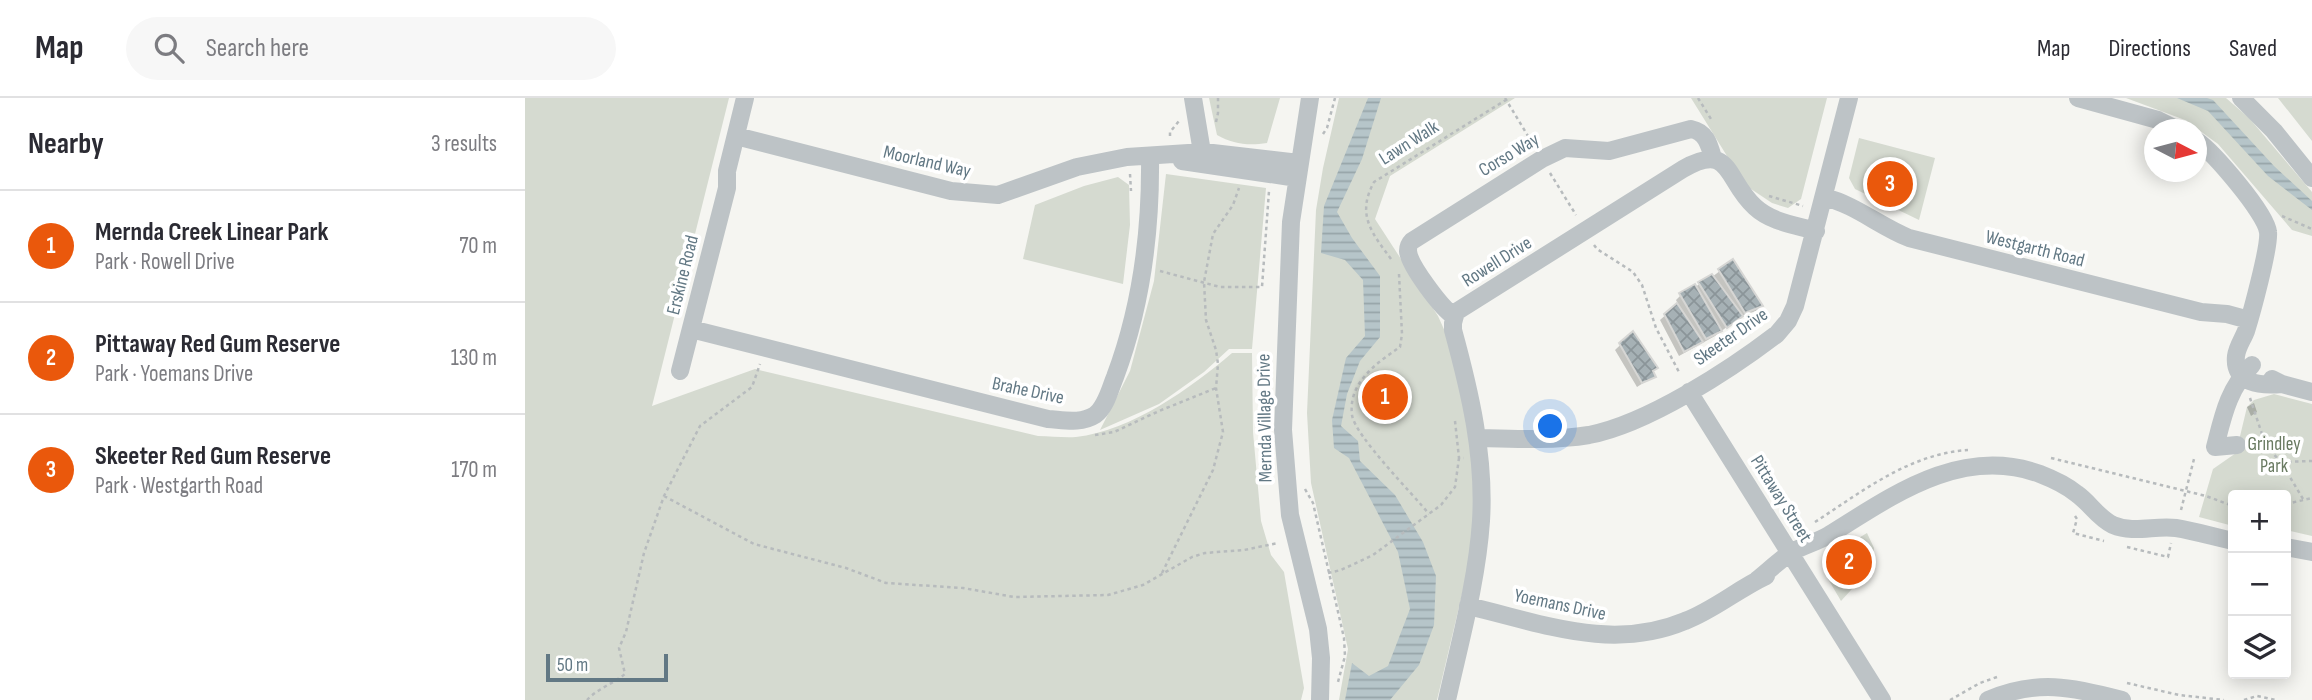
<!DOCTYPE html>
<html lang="en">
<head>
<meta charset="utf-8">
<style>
	:root { --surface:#fff; --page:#f7f7f7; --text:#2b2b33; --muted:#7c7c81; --line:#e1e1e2; --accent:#ea580c }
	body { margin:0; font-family:"Sofia Sans Condensed",sans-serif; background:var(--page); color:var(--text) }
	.controls { position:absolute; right:21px; bottom:21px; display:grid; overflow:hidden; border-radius:7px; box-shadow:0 4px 18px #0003 }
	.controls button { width:63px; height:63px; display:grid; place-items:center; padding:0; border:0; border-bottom:2px solid var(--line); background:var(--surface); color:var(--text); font:35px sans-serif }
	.compass { position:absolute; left:1619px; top:21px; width:63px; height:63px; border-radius:50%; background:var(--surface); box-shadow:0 4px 18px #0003; rotate:96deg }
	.scale { position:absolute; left:21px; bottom:18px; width:122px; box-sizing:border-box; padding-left:7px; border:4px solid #627884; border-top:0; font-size:19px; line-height:24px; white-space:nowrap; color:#627884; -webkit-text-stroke:5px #fff; paint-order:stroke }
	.you { position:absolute; left:1026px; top:329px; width:24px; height:24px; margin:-18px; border:5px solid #fff; border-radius:50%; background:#1a73e8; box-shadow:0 0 0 10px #1a73e833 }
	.badge { display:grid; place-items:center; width:46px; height:46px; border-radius:50%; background:var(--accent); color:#fff; font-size:23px; font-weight:700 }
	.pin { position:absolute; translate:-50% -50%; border:4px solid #fff; box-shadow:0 2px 7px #0006 }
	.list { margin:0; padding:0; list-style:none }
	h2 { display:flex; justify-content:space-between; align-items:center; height:91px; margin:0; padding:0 28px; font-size:30px }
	h2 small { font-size:23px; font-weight:400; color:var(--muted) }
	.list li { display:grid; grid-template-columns:46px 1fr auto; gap:21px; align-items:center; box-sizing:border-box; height:112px; padding:0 28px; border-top:2px solid var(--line) }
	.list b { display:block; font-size:26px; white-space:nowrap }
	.list p { margin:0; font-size:23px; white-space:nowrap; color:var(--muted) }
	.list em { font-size:23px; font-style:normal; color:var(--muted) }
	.icon { flex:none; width:38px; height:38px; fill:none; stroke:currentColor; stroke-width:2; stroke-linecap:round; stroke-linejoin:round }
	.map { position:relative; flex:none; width:1787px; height:602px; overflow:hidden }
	header { display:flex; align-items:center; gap:42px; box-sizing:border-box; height:98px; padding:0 35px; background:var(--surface); border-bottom:2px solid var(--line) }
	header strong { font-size:33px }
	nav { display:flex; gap:38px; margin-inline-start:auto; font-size:24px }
	.search { width:490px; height:63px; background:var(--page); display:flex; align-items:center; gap:18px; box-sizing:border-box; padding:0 24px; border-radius:38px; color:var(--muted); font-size:26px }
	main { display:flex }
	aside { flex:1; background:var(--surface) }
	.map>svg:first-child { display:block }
	.green { fill:#d5dad0 }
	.water { fill:url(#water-rules) }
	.shadow { fill:#0003 }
	.building { fill:url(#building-cross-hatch); stroke:#d6d6d4; stroke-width:2 }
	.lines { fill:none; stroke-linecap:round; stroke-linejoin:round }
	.path { stroke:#b7bbbd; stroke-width:2.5; stroke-dasharray:3.5 3.5; stroke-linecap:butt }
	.minor { stroke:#bdc3c6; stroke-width:18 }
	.labels { text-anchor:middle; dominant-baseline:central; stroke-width:7; stroke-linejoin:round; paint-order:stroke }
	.street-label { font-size:19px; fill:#627884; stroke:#fff }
	.park-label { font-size:19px; fill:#697a61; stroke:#fff }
</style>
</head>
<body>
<header>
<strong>Map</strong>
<div class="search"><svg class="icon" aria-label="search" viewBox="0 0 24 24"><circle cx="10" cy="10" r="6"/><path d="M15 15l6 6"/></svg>Search here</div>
<nav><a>Map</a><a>Directions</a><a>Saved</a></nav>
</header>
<main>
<aside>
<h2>Nearby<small>3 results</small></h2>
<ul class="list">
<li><span class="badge">1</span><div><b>Mernda Creek Linear Park</b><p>Park · Rowell Drive</p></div><em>70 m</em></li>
<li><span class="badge">2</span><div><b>Pittaway Red Gum Reserve</b><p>Park · Yoemans Drive</p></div><em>130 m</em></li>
<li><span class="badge">3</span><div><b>Skeeter Red Gum Reserve</b><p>Park · Westgarth Road</p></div><em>170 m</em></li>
</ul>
</aside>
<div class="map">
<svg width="1787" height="602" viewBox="0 0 1787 602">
	<defs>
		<pattern id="water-rules" width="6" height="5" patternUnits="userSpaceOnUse" patternTransform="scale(1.75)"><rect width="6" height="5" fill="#b6c5c9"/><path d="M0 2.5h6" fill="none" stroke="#97a5a9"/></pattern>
		<pattern id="building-cross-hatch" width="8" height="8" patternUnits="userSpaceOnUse" patternTransform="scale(1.75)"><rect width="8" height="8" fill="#a6b1b5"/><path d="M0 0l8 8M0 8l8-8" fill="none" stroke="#8b9599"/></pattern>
	</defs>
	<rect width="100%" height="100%" fill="#f5f5f1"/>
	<!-- green -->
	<path class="green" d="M0 0H204L127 308 230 271 513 338C526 338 539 340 551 339 606 333 666 290 707 255H727L728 334 736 423 746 457 759 474 779 590 776 602H0Z
		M684 0H755L742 45C723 48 708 46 692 37Z
		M814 0H990L865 78 850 121 913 218 926 247 936 283 950 380 947 454 912 602H814L823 551 786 385 782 315 791 112 798 70Z
		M1166 0H1302L1276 101 1263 110 1247 105 1220 87Z
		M1601 0H1701L1724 20 1787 94V138L1767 132 1693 46 1660 22Z
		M1753 0H1787V43Z
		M1334 40 1410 60 1394 122 1330 91 1324 80Z
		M641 76 741 90 727 251H704L679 274 634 306 575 332 605 273 629 183Z
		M593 79 604 87 605 127 598 186 498 161 510 107 559 88Z
		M1749 296 1787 306V438L1761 432V397H1708V428L1674 419 1688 371 1711 355 1722 309 1729 302Z
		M1342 435 1349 450 1347 469 1316 503 1299 474 1302 459Z"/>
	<!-- water -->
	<path class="water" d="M843 0H856L837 61 812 114 827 140 855 178V239L835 263 822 296 816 328 833 343 835 363 870 397 898 444 911 478 909 527 894 567 865 602H820L827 565 844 578 863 568 885 511 873 454 824 360 809 350 807 322 821 260 840 238 838 182 820 162 796 155 799 108Z
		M1652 0H1682L1688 2 1749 68 1787 103V112L1743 78 1683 13Z"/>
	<!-- shadow -->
	<path class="shadow" d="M1208 163 1236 208 1231 213 1216 218 1190 238 1154 258 1135 222 1153 206 1151 202 1156 197 1187 179Z
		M1108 235 1129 278 1112 289 1090 252Z
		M1729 305 1732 314 1726 318 1722 309Z"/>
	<!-- building -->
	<path class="building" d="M1208 161 1238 208 1220 215 1193 171Z
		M1187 176 1218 218 1202 230 1173 184Z
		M1170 186 1197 233 1181 241 1154 195Z
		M1152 205 1178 244 1159 254 1139 216Z
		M1108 233 1133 270 1128 273 1131 279 1117 285 1094 245Z"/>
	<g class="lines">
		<!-- path -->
		<path class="path" d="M980 0 1009 48
			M1173 0 1186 21
			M691 24 693 15V0
			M798 36 802 30 810 0
			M645 38V34L654 23
			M1025 75 1051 117
			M605 76 606 93
			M1244 98 1278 108
			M1757 118 1787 131
			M1069 147 1072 151 1108 174 1117 187 1131 230 1155 276
			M866 161C847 135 831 117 849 84L984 0
			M635 173 695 189H737L744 93
			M874 176 877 236 875 249C852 265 823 284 827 317 830 338 888 396 904 416
			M1725 300 1741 348 1756 364 1778 401
			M930 323 934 360H939
			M570 337 589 334 634 313 691 290
			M1526 360 1681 398 1708 408
			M1756 364 1787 363
			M780 391 788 405 819 540 820 558 813 584
			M139 398 229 446 321 470 361 485 438 490 489 499 583 497 618 487 667 459 680 455 719 452 753 445
			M1761 406 1787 400
			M1656 412 1669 361
			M1550 418 1552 421 1548 435 1579 443
			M1290 424C1338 393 1384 356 1443 352
			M1602 449 1643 459 1646 445
			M637 475 688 372 698 334 691 290 693 266 691 252 681 222 679 184 688 136 708 107 714 90
			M803 475 816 472 848 457 916 407 930 389 934 360
			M1602 585 1654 597 1699 602
			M62 602C72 591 89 585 100 576L94 550 101 534 119 455 139 398 175 328 227 289 235 266
			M1425 602 1455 585 1472 579
			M1719 602 1732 598 1751 602"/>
		<!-- minor -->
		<path class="minor" d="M668 0 679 66
			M785 0 766 124 758 332 765 417 793 531 796 560 795 602
			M1553 0 1633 22 1653 32
			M1716 0 1749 33 1787 80
			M211 38 426 93 473 97 552 69 602 59 679 54 774 65
			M1672 43C1688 54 1741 115 1743 134 1745 148 1726 217 1721 233 1718 241 1712 249 1711 258 1708 286 1736 288 1757 286
			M657 63 772 80
			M1299 99C1331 107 1354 128 1384 140L1676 214 1702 216 1724 222
			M929 218C917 211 884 167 883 153 883 148 884 146 887 143L1017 61 1040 50 1084 53 1166 31C1181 34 1184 46 1188 60
			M166 231 523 321C539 322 556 326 570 317 581 309 585 291 590 279 617 207 626 134 625 58
			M155 273 202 90V73L220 0
			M1747 281 1757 286 1787 294
			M1164 294 1357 602
			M952 340C989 341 1027 343 1064 337 1122 326 1205 272 1252 236L1263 223 1270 208 1324 0
			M1712 347 1690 349C1698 318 1703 291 1727 267
			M1761 449 1787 454
			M1232 482C1243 473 1254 463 1265 455 1277 448 1292 444 1304 437 1367 398 1436 347 1515 376 1528 381 1541 387 1552 396 1565 405 1573 420 1588 427 1609 436 1630 427 1651 430 1670 433 1689 439 1708 443
			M943 508C1017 525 1086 554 1160 523 1189 512 1213 491 1241 478
			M922 602C935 543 952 483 956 423 960 358 945 294 928 232V225L931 214 1158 71C1207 43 1200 82 1230 109 1246 124 1270 127 1291 133
			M1463 602C1511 581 1548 589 1597 602"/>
	</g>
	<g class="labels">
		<!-- street labels -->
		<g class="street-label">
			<text transform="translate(884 45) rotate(-32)">Lawn Walk</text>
			<text transform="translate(984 57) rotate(-31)">Corso Way</text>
			<text transform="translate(402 64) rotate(13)">Moorland Way</text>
			<text transform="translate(1510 151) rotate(14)">Westgarth Road</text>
			<text transform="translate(972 164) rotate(-32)">Rowell Drive</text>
			<text transform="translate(158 177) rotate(-76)">Erskine Road</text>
			<text transform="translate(1206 239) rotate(-35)">Skeeter Drive</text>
			<text transform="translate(503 293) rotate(12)">Brahe Drive</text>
			<text transform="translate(740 320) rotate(-91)">Mernda Village Drive</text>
			<text transform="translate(1256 401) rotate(58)">Pittaway Street</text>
			<text transform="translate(1035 507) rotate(12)">Yoemans Drive</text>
		</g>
		<!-- park labels -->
		<g class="park-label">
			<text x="1749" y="346">Grindley<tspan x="1749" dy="22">Park</tspan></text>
		</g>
	</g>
</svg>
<div class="controls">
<button>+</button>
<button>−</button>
<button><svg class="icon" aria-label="layers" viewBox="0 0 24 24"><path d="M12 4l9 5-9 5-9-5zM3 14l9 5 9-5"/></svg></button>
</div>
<svg class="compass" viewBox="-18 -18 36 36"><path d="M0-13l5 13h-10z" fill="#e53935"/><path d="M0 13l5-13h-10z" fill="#7c7c81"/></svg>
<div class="scale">50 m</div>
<div class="you"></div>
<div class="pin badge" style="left:860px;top:299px">1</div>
<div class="pin badge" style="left:1324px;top:464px">2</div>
<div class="pin badge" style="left:1365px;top:86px">3</div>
</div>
</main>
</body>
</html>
